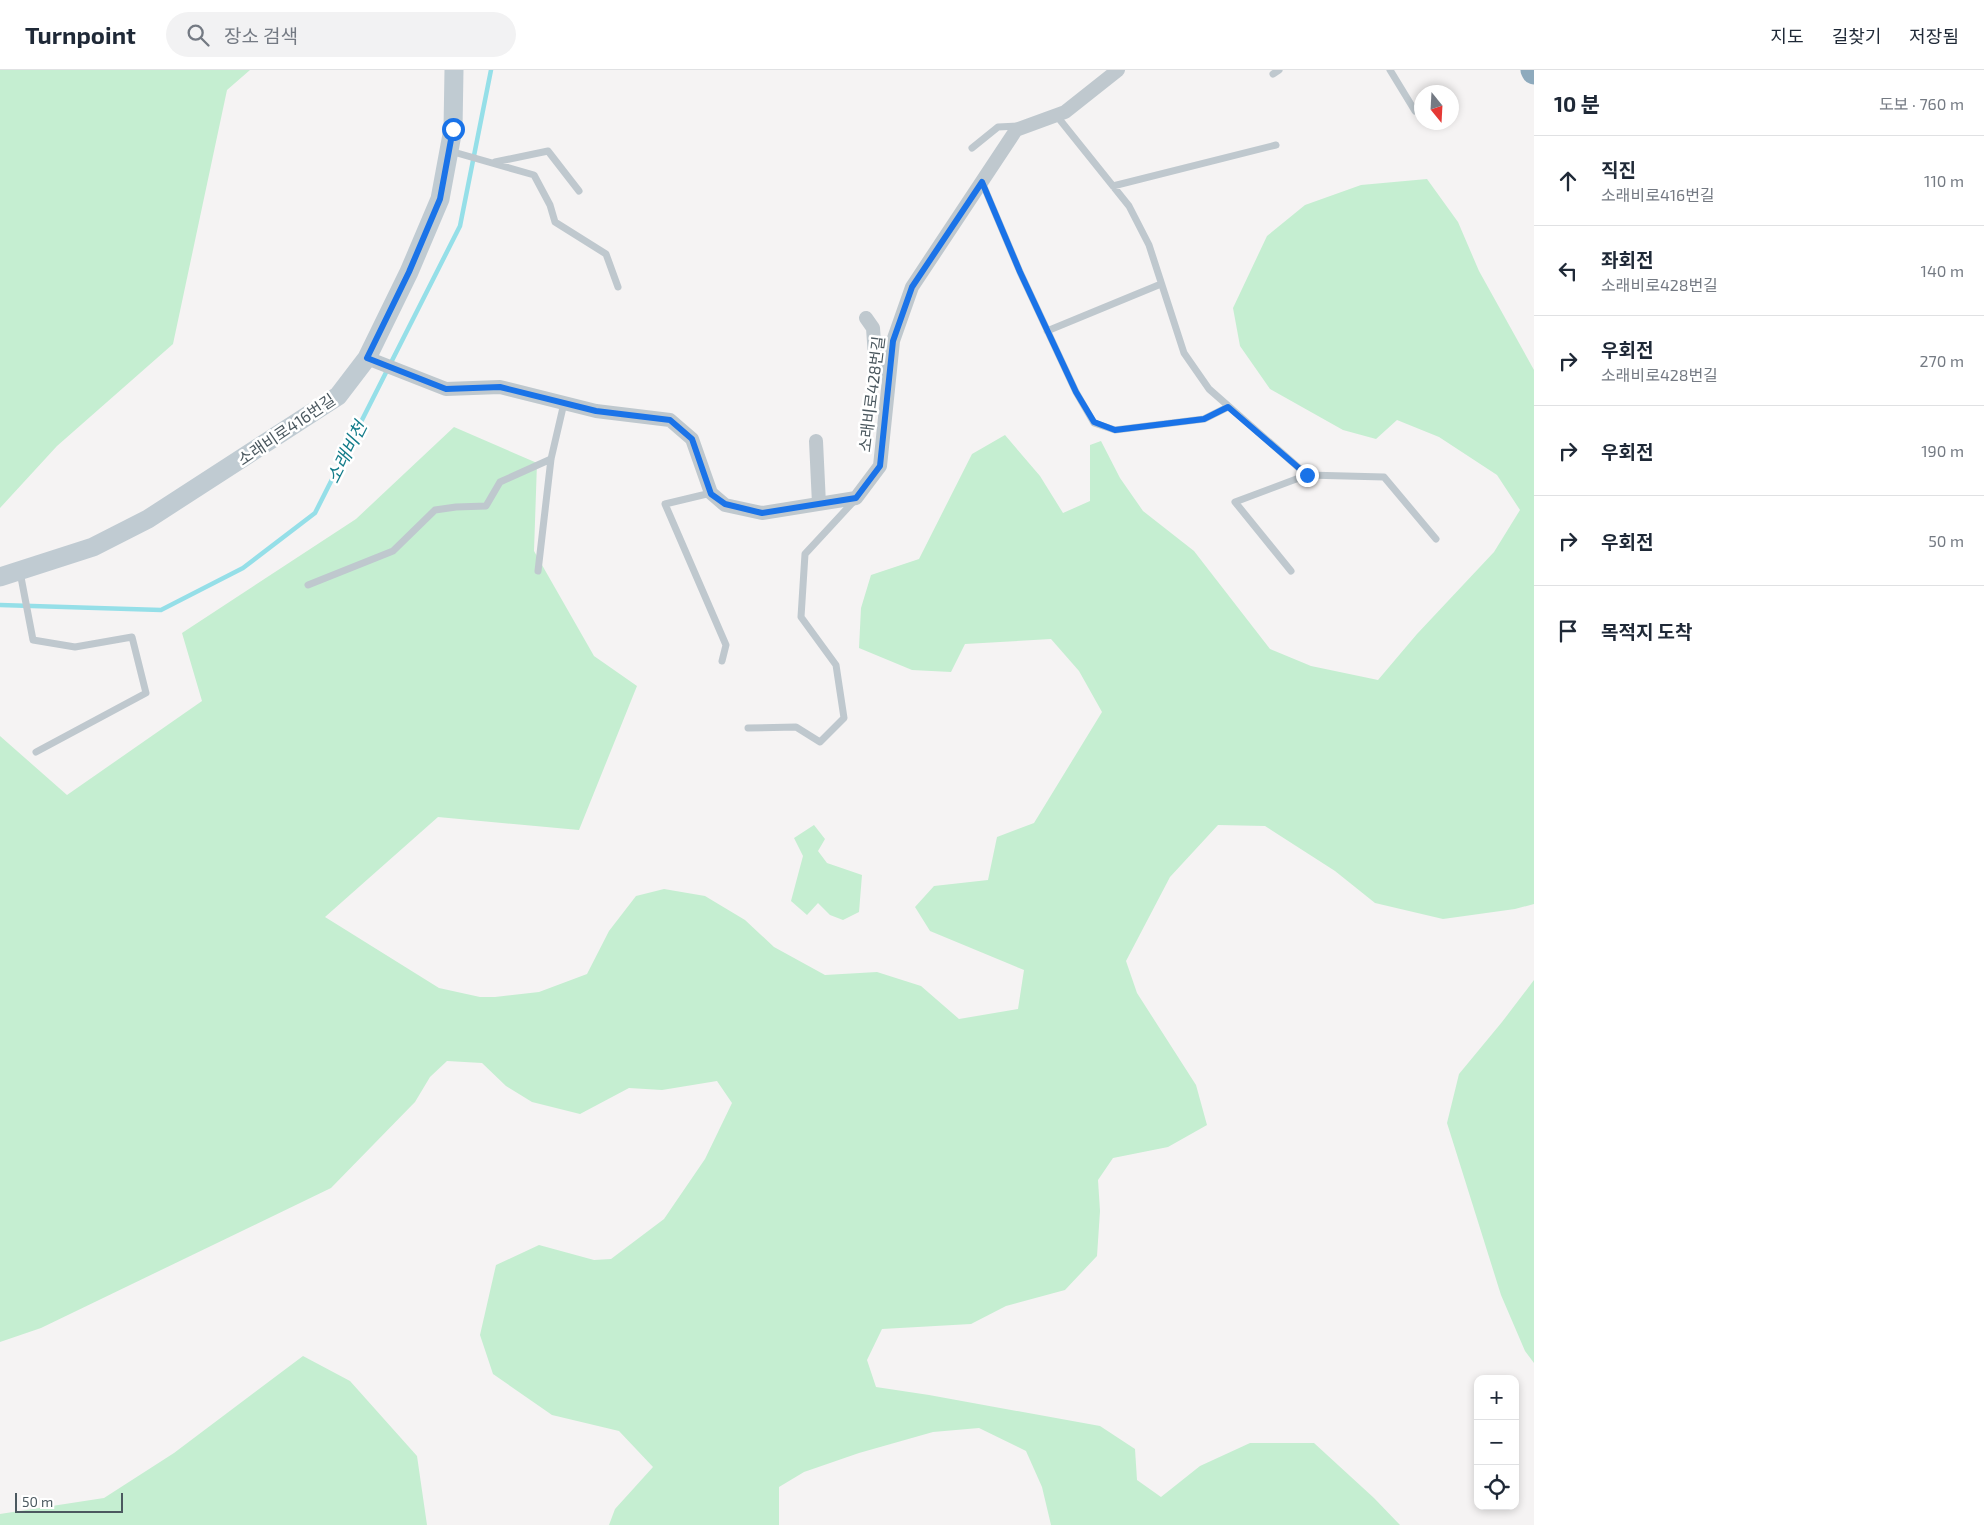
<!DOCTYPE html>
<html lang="ko">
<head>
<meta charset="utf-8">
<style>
	:root { --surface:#fff; --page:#f2f2f3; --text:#1f2937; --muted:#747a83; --line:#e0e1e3 }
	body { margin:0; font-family:"Exo 2","Noto Sans KR",sans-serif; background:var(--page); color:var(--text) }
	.controls { position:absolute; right:15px; bottom:15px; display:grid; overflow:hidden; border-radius:10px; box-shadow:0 2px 8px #0003 }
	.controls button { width:45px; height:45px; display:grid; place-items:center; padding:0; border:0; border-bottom:1px solid var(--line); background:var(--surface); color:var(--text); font:25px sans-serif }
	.compass { position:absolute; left:1414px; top:15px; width:45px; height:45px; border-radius:50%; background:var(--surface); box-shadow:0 2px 8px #0003; rotate:162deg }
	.scale { position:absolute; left:15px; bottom:12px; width:108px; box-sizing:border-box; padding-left:5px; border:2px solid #4b585f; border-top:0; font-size:14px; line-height:18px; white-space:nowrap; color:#4b585f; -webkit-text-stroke:4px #fff; paint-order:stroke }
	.stop { position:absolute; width:15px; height:15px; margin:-11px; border:4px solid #1a73e8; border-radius:50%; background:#fff }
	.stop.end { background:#1a73e8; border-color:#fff; box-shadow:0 1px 5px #0008 }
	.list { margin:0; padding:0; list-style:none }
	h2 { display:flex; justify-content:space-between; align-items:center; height:65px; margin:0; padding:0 20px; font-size:21px }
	h2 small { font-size:16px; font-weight:400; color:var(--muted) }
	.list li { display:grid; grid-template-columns:32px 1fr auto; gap:15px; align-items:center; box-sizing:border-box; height:90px; padding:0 20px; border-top:1px solid var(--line) }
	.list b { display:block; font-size:19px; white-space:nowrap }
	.list p { margin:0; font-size:16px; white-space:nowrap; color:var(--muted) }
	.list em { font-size:16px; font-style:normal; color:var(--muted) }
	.icon { flex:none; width:28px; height:28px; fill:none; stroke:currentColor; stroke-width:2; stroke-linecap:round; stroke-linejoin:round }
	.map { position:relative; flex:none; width:1534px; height:1455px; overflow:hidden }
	header { display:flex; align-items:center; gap:30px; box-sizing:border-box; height:70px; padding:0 25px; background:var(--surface); border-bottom:1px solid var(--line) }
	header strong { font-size:24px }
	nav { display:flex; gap:28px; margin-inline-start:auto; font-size:18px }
	.search { width:350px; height:45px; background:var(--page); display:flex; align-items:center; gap:12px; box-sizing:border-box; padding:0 18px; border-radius:28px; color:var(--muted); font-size:19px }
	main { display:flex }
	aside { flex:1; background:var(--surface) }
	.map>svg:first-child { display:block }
	.green { fill:#c5eed1 }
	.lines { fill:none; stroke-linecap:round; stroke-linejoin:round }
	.stream { stroke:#95dfe8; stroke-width:4.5 }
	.lane { stroke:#bfc8ce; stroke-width:7 }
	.street { stroke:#bfc8ce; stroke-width:14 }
	.secondary { stroke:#c0cbd2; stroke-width:19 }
	.highway { stroke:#8eaabd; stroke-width:25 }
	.route { stroke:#1a73e8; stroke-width:6 }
	.labels { text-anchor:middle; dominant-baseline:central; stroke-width:5; stroke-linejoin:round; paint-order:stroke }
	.street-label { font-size:16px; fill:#4b585f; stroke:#fff }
	.water-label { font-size:18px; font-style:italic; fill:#147c8a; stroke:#fff }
</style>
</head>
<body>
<header>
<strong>Turnpoint</strong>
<div class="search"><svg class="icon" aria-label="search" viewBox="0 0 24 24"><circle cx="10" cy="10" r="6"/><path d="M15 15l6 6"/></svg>장소 검색</div>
<nav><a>지도</a><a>길찾기</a><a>저장됨</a></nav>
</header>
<main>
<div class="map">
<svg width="1534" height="1455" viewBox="0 0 1534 1455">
	<rect width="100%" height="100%" fill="#f5f3f3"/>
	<!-- green -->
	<path class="green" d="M0 0H250L227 20 173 274 57 376 0 438Z
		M1427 109 1458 152 1479 201 1534 300V834L1515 839 1443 849 1375 833 1335 801 1265 756 1218 755 1170 807 1126 891 1137 923 1196 1015 1207 1055 1168 1077 1113 1088 1098 1110 1100 1141 1097 1186 1065 1220 1006 1236 971 1254 882 1259 867 1290 876 1317 929 1325 1100 1356 1135 1379 1137 1410 1161 1427 1200 1396 1250 1373H1314L1374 1428 1400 1455H1051L1042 1417 1026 1381 979 1358 933 1362 859 1383 804 1402 779 1417V1455H609L615 1439 653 1397 619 1361 552 1345 493 1304 480 1265 496 1195 539 1175 594 1190 611 1189 664 1149 705 1089 732 1033 717 1011 662 1020 629 1018 580 1044 532 1032 506 1016 482 993 447 991 430 1007 415 1032 331 1118 41 1258 0 1272V666L67 725 202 631 182 563 356 449 454 357 537 393 534 481 594 586 637 616 579 760 438 747 325 847 439 918 480 927H495L539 922 587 904 609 861 636 826 664 819 705 826 745 850 774 877 825 905 877 902 921 916 959 949 1018 939 1024 900 930 861 915 837 934 816 988 810 997 767 1034 753 1102 642 1079 601 1051 569 965 574 951 602 912 600 859 578 861 538 871 505 919 489 972 384 1005 365 1040 406 1063 443 1090 431V375L1101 371 1120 408 1143 441 1194 481 1270 579 1311 596 1378 610 1417 564 1494 482 1520 440 1497 405 1439 367 1397 350 1376 369 1343 360 1270 319 1240 276 1233 238 1267 166 1305 135 1361 115Z
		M814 755 825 769 818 781 827 793 862 805 859 842 843 850 830 845 818 833 807 845 791 831 803 786 794 768Z
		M1534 910V1293L1525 1281 1501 1225 1447 1053 1459 1004 1502 952Z
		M303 1286 350 1311 417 1386 427 1455H0V1444L104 1428 174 1383Z"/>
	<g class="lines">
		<!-- stream -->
		<path class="stream" d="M0 535 161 540 243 498 315 443 460 156 491 0"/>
		<!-- lane -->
		<path class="lane" d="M1390 0 1415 41
			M1273 4 1279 0
			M1056 45 1129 136 1149 175 1184 283 1209 319 1307 405 1384 407 1436 469
			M972 78 998 57 1019 56
			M450 81 534 105 550 135 555 152 606 184 618 217
			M495 92 548 81 579 121
			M982 112 1020 202 1076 322 1094 353 1115 360 1204 349 1228 337
			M1113 116 1276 75
			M1047 261 1161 214
			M711 423 665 434 726 575 722 591
			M538 501 551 389 564 333
			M1291 501 1235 432 1307 405
			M20 502 33 570 75 577 132 567 146 623 36 682
			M308 515 393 481 435 440 456 437 486 436 500 412 551 389
			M748 658 796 657 820 672 844 648 836 595 801 547 805 484 854 431"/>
		<!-- street -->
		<path class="street" d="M866 248 873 258 875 286 889 309
			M367 288 446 319 500 317 596 341 670 350 692 369 711 423 725 435 762 443 856 428 880 396 893 271 912 217 1016 60 1065 42 1118 0
			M816 371 819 434"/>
		<!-- secondary -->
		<path class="secondary" d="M0 507 93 477 148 449 338 326 367 288 409 202 440 129 453 59 454 0"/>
		<!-- highway -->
		<path class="highway" d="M1533 0 1534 2"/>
	</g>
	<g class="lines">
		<!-- route -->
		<path class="route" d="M453 59 440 129 409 202 367 288 446 319 500 317 596 341 670 350 692 369 711 424 725 434 762 443 856 428 880 396 893 271 912 217 982 112 1020 202 1076 322 1094 352 1115 360 1204 349 1228 337 1307 405"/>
	</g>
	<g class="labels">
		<!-- street labels -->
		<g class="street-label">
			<text transform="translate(871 324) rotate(-83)">소래비로428번길</text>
			<text transform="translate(286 359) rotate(-34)">소래비로416번길</text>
		</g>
		<!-- water labels -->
		<g class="water-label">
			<text transform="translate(346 382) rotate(-63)">소래비천</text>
		</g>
	</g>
</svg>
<div class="controls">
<button>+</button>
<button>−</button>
<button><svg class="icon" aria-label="locate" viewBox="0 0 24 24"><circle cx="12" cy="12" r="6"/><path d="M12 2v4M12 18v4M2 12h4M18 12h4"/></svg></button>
</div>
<svg class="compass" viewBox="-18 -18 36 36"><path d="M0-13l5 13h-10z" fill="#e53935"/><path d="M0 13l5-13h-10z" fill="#747a83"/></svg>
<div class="scale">50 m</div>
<div class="stop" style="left:453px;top:59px"></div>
<div class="stop end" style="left:1307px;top:405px"></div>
</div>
<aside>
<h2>10 분<small>도보 · 760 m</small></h2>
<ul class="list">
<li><svg class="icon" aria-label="ahead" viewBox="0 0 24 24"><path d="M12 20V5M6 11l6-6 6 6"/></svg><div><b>직진</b><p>소래비로416번길</p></div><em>110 m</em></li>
<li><svg class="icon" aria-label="left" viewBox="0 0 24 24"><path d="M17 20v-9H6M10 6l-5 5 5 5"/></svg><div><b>좌회전</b><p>소래비로428번길</p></div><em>140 m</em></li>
<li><svg class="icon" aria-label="right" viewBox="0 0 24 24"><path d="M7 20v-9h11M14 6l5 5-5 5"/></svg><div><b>우회전</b><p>소래비로428번길</p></div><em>270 m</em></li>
<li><svg class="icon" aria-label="right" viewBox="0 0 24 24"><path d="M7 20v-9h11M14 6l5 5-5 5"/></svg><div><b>우회전</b></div><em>190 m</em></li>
<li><svg class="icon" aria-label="right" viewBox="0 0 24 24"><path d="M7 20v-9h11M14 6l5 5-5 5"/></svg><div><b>우회전</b></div><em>50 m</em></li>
<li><svg class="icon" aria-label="arrive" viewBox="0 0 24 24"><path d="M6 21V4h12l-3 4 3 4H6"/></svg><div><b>목적지 도착</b></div></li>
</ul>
</aside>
</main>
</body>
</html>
